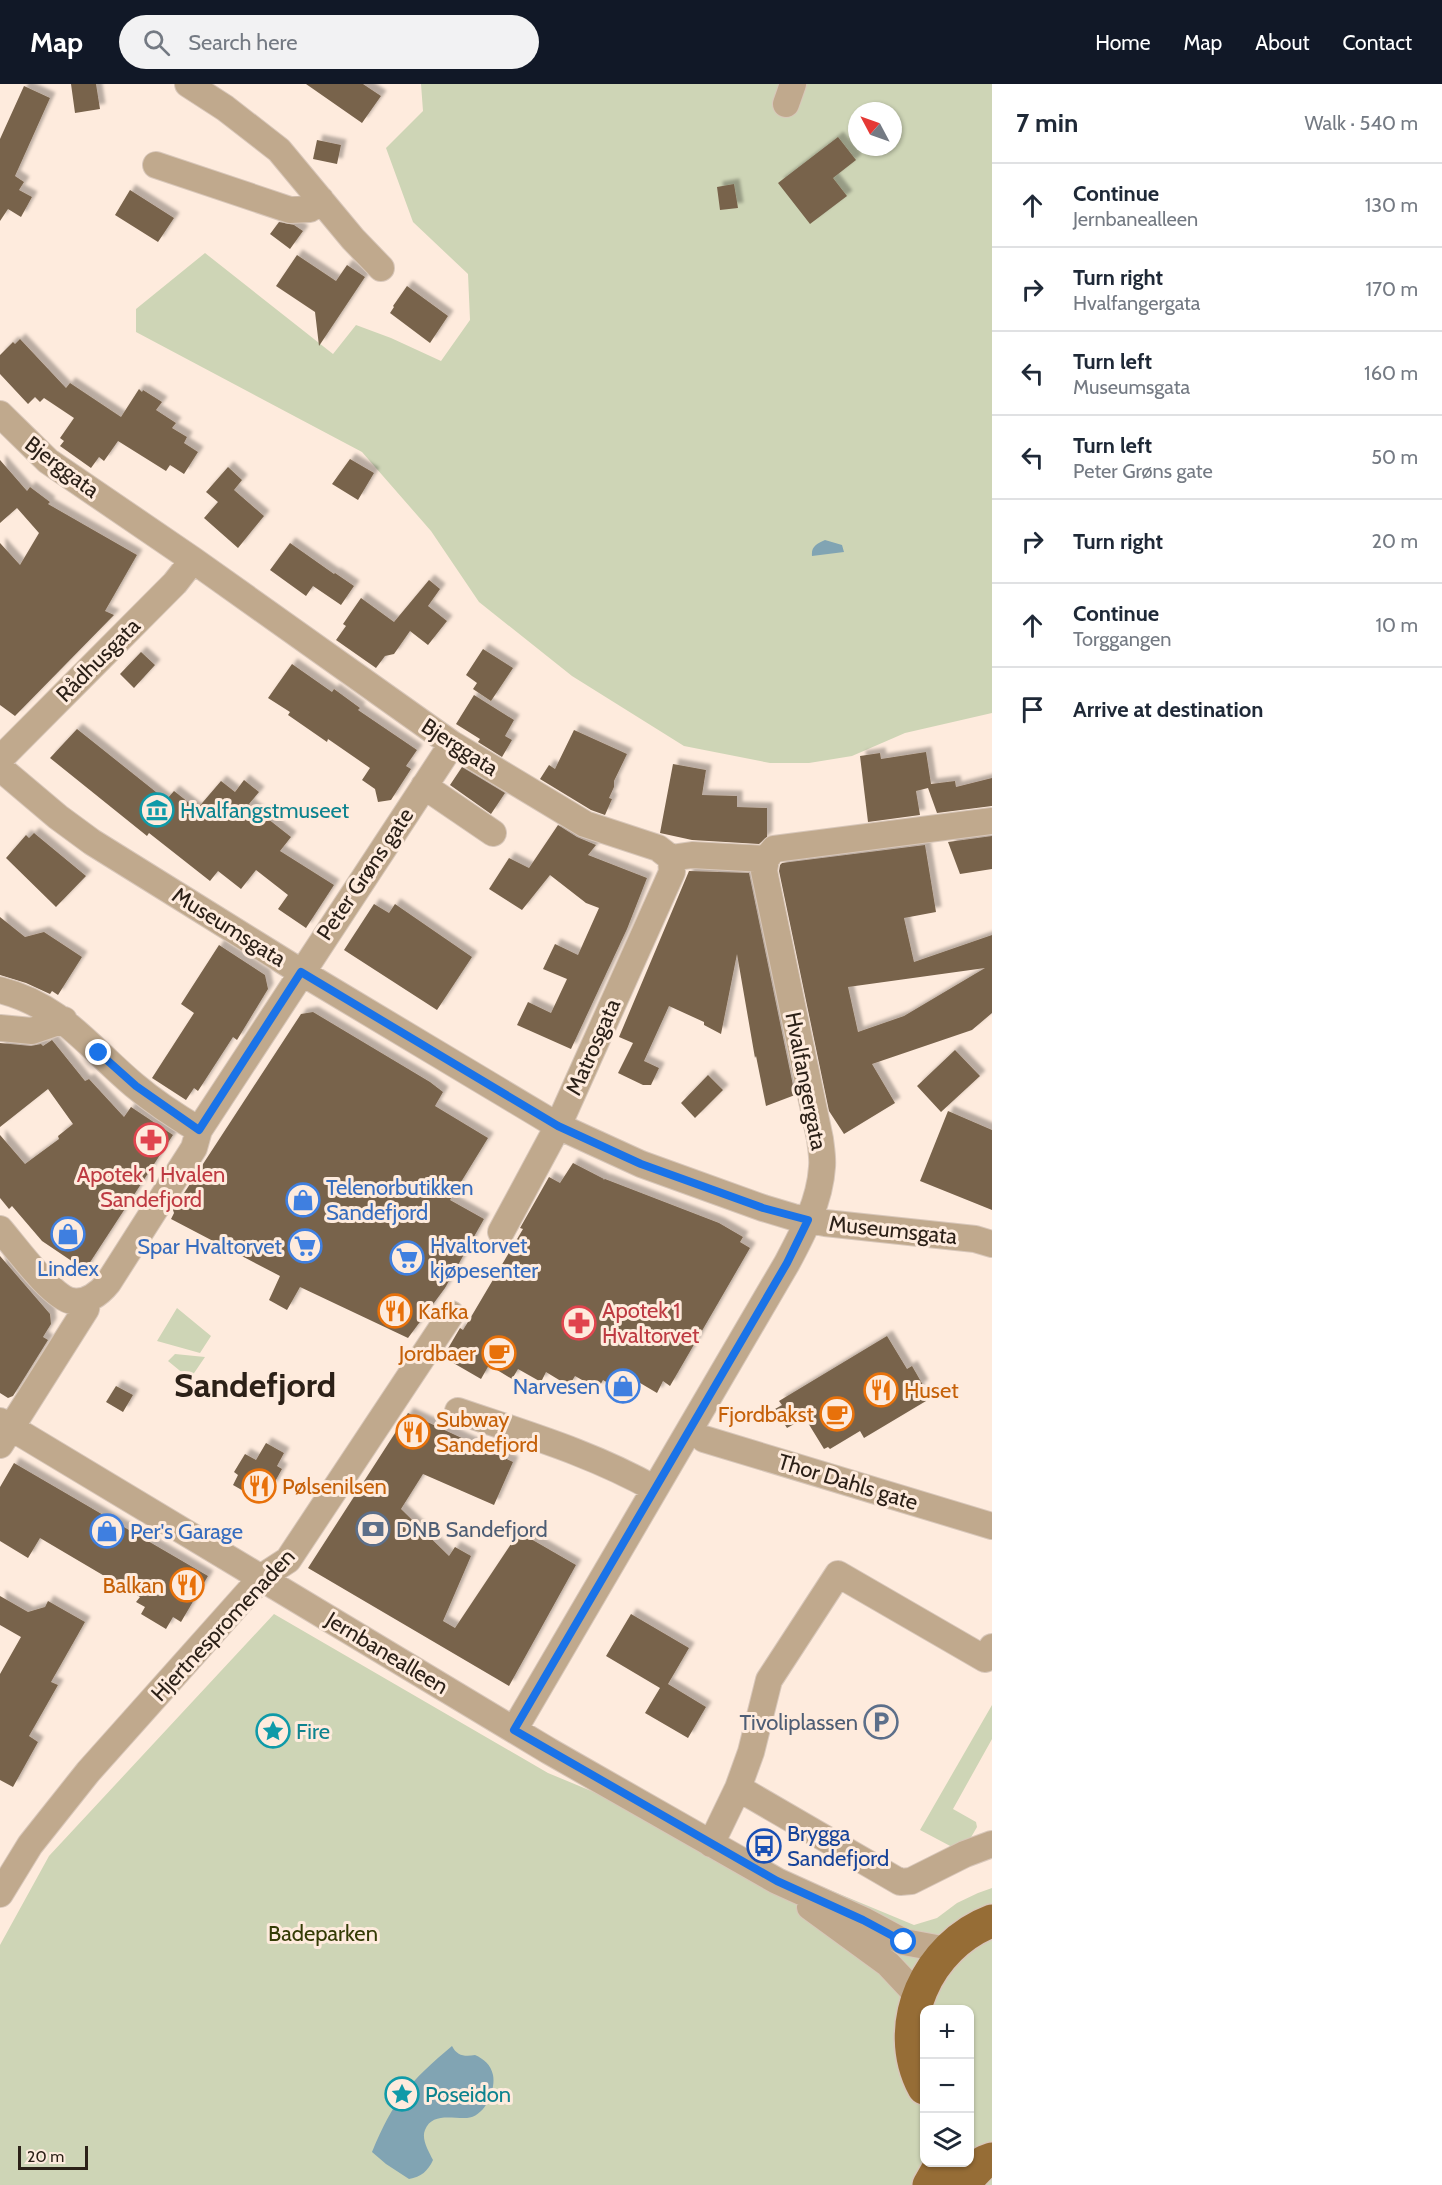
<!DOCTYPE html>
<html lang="en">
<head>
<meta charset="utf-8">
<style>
	:root { --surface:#fff; --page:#f2f2f3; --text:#1f2937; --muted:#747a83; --line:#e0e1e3; --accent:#111827 }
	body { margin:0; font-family:Cabin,sans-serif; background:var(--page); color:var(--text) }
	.controls { position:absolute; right:18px; bottom:18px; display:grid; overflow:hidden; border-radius:12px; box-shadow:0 2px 4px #0004 }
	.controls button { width:54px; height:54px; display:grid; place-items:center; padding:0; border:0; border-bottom:2px solid var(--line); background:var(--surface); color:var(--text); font:30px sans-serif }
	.compass { position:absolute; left:848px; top:18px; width:54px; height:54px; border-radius:50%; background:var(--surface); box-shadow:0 2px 4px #0004; rotate:311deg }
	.scale { position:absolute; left:18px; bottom:15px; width:70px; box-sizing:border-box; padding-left:6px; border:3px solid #2c2118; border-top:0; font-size:16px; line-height:21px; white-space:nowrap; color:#2c2118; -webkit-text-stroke:4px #feebdd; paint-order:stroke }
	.stop { position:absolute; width:18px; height:18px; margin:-14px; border:4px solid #1a73e8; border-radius:50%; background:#fff }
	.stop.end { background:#1a73e8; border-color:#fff; box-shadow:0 2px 6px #0008 }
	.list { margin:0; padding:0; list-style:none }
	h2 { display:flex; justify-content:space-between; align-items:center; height:78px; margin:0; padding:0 24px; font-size:26px }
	h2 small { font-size:20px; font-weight:400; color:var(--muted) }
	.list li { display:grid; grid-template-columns:39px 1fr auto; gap:18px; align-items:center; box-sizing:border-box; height:84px; padding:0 24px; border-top:2px solid var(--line) }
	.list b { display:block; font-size:22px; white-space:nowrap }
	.list p { margin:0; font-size:20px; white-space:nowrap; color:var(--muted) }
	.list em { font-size:20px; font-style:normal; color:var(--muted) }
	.icon { flex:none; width:33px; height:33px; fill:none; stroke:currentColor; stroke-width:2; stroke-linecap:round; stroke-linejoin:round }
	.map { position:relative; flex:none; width:992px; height:2101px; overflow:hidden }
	header { display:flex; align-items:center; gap:36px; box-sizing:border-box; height:84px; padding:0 30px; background:var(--accent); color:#fff }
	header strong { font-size:28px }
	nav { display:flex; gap:33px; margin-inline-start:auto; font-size:21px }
	.search { width:420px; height:54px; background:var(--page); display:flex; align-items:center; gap:15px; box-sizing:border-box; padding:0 21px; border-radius:33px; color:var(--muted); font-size:22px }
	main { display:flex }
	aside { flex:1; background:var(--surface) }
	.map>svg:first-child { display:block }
	.green { fill:#ced5b6; fill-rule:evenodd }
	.water { fill:#81a4b3 }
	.building { fill:#78634c; fill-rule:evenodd; filter:url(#shadow) }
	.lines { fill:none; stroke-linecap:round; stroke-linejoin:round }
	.minor-casing { stroke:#d8c7ba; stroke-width:28 }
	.major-casing { stroke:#d8c7ba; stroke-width:36 }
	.minor { stroke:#c0a98d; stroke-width:26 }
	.major { stroke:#966d36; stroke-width:33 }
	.route { stroke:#1a73e8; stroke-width:8 }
	.labels { text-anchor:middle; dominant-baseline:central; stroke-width:6; stroke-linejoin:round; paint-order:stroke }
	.street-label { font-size:22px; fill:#2c2118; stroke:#feebdd }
	.culture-label { font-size:22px; fill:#0d838f; stroke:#feebdd; text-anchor:start }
	.health-label { font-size:22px; fill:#be3a42; stroke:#feebdd }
	.shop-label { font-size:22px; fill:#366cbe; stroke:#feebdd; text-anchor:start }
	.food-label { font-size:22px; fill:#c56008; stroke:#feebdd; text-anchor:start }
	.service-label { font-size:22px; fill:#4e5e75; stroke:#feebdd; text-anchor:start }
	.transit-label { font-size:22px; fill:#164399; stroke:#feebdd; text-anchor:start }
	.park-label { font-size:22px; fill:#333b04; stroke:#feebdd }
	.town-label { font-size:34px; font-weight:bold; fill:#2c2118; stroke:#feebdd }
</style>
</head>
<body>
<header>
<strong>Map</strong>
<div class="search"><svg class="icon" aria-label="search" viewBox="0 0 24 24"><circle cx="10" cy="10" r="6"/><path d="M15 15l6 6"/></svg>Search here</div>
<nav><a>Home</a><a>Map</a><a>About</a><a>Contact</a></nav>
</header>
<main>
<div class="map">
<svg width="992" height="2101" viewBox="0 0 992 2101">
	<defs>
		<filter id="shadow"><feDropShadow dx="5.5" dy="-5.5" stdDeviation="1.5" flood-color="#0004"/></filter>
	</defs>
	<rect width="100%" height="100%" fill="#feebdd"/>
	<!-- green -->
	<path class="green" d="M421 0H992V629L905 649 852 672 809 679H770L684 662 572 592 479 518 431 447 362 368 136 248V225L205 169 333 270 356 241 391 254 441 277 470 236 468 190 413 138 386 64 423 27ZM857 27H893V63H857Z
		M177 1224 211 1252 200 1269 157 1257Z
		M175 1270 205 1273 190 1295 168 1277Z
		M274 1530 548 1689 914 1841 937 1834 957 1819 978 1809 992 1804V2101H0V1861L49 1772ZM924 1926H970V2078H924Z
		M992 1621V1655L953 1725 976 1738 977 1743 970 1755 954 1764 920 1746Z"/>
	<!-- water -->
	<path class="water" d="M825 456 842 461 844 468 812 472C811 462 817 460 825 456Z
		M452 1962C457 1972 465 1973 475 1971 484 1975 491 1981 493 1991 496 2006 485 2033 467 2034 453 2035 432 2028 425 2046 421 2055 429 2068 433 2076 428 2087 421 2093 409 2095L386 2080 372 2068C393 2017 410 1997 452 1962Z"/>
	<!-- building -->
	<path class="building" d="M71 0H96L100 25 75 29Z
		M306 0H363L381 12 362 39Z
		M24 2 50 14 15 92 24 98 19 106 32 113 21 133 8 125 0 137V55Z
		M838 53 856 76 833 94 847 112 810 140 778 99Z
		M317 56 341 61 337 80 313 75Z
		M734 100 738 124 720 126 717 103Z
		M130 106 174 134 158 158 115 131Z
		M279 138 294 141 303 147 290 165 270 150Z
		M297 171 336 197 347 181 365 193 319 262 315 228 276 202Z
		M407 202 448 232 430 259 390 229 394 223 393 222Z
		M20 255 66 304 70 299 121 333 139 305 142 308 143 306 162 318 156 326 176 339 172 344 187 353 184 359 198 368 184 390 170 381 166 387 118 357 104 377 99 373 91 384 60 362 64 357 60 354 74 334 44 314 40 318 35 313 28 320 0 290V271L13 258 15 260Z
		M350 375 374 389 358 416 332 400Z
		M0 376 27 407 30 403 50 418 48 420 137 471 105 527 114 531 15 632 0 621V459L20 481 39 449 17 424 0 439Z
		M228 383 242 396 234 406 264 432 238 464 204 434 218 418 206 408Z
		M290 459 334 490 335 489 354 502 341 521 313 502 306 512 270 486Z
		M429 496 440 505 428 522 447 537 428 561 410 547 394 570 385 572 376 584 336 556 346 542 343 540 361 514 394 538Z
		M483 565 513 584 491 617 473 605 477 599 466 591Z
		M141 568 155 581 134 604 120 590Z
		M292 580 332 608 334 605 360 624 358 626 417 666 406 682 411 685 391 716 378 718 375 705 362 696 370 684 328 655 327 658 288 631 290 628 268 614Z
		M474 611 514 636 505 652 512 656 502 673 478 658 480 655 456 640Z
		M77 645 166 716 174 707 197 725 221 697 235 708 244 696 259 708 249 720 291 753 280 767 334 801 306 844 278 825 288 811 256 786 241 805 218 787 210 797 149 749 147 752 50 674Z
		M574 646 627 670 614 697V703L609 714 612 715 605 731 591 726 540 695 549 681 555 685Z
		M926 668 931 700 955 697 956 703 992 694V722L937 729 928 704 916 707 920 731 868 738 860 672 880 669 881 675Z
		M673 680 706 686 702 711 737 712V723L767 724V753L759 760 692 756 660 749Z
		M462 683 505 709 491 730 450 701Z
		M558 741 577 753 596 761 588 771 647 794 627 845 571 965 517 941 528 918 551 929 567 895 543 885 555 860 578 871 599 824 586 819 550 791 522 826 489 805 509 774 529 784Z
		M34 749 86 792 56 823 6 774 26 751 29 754Z
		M992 752V785L960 790 948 758Z
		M925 761 936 828 904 834 914 878 992 851V929L972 946 872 980 895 1019 844 1050 829 1027 779 787 780 781 782 779ZM985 884 904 932 858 948 848 903Z
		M689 787 749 789 795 1011 766 1022 756 972 755 974 737 870 721 950 704 941V938L669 922 644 977 659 984 651 1001H643L618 989 633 959 619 953Z
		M374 820 389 829 395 820 472 873 437 926 344 866Z
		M0 833 25 853 44 848 82 873 58 911 52 907 50 910 26 899 0 891Z
		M219 861 265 891 268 905 237 956 233 953 198 1007 194 1004 186 1016 152 994 194 929 181 920Z
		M313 928 430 998 443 1008 435 1022 488 1054 450 1116 484 1135 445 1204 408 1254 300 1203 287 1226 269 1216 280 1192 171 1135 174 1129 173 1126 301 930Z
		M52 956 85 997 89 995 124 1033 131 1023 173 1051 85 1186 42 1157 12 1122 9 1125 0 1114V1051L25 1080 59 1055 58 1052 73 1040 48 1005 0 1043V959L31 962 41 960 43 962Z
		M955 966 980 992 941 1028 917 1002Z
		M708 991 723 1006 695 1034 681 1019Z
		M948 1027 992 1046V1126L920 1097Z
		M573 1079 604 1095 603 1096 605 1095 719 1139 743 1153 740 1158 750 1164 670 1302 663 1297 657 1309 630 1293 625 1304 620 1301 618 1305 603 1296 598 1305 575 1292 569 1302 546 1288 541 1298 518 1285 512 1295 489 1281 481 1295 443 1273 460 1244 463 1246 471 1233 523 1145 520 1144 549 1093 560 1099Z
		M0 1172 50 1230 51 1240 43 1253 48 1256 13 1312 8 1314 0 1309Z
		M887 1252 907 1285 912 1282 923 1301 918 1304 926 1317 864 1354 860 1347 830 1365 828 1363 824 1365 805 1334 787 1344 775 1325 782 1321 779 1317Z
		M116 1302 133 1311 123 1328 106 1318Z
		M408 1329 513 1378 494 1421 423 1390 401 1425 449 1472 455 1463 471 1472 443 1537 455 1544 517 1451H524L576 1481 509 1602 308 1484Z
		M266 1359 284 1369 277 1382 282 1385 272 1403 268 1401 259 1416 233 1401 238 1391 234 1388 245 1370 256 1376Z
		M14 1379 208 1492 181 1538 173 1533 166 1545 141 1530 145 1523 136 1518 140 1513 40 1454 28 1474 0 1457V1403Z
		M0 1512 28 1528 45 1523 48 1517 85 1538 51 1598 58 1601 29 1652 38 1658 13 1703 0 1696V1590L21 1553 0 1541Z
		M631 1530 689 1564 668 1600 706 1623 688 1654 645 1629 660 1604 606 1572Z"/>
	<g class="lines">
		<defs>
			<path id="minor" d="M188 0 225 24 279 66 353 155 381 184
				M786 20 793 0
				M156 81 290 126 310 125 321 116
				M0 330 48 377 193 476 452 660 585 740 658 764 671 774 692 771 766 775
				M0 675 175 499 193 476
				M0 684 58 733 92 758 301 888 558 1042 641 1080 763 1124 793 1133 825 1139 975 1155 992 1160
				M424 702 493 749
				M766 775 774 765 992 737
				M0 906C60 921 89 963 134 1001 154 1018 177 1033 199 1046
				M0 944 32 947 64 936
				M0 1145C14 1161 52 1214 72 1217 86 1220 100 1209 108 1199L194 1064 199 1046 452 660
				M501 1148 558 1042 672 788 671 774
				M458 1327C528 1351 591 1369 655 1405
				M0 1337 549 1667 777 1797 863 1836 904 1858 947 1866
				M704 1355 992 1442
				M0 1361 86 1225 88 1215
				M514 1646 787 1179C803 1149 820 1117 822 1083 823 1074 821 1064 820 1055L764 787 766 775
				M738 1704 900 1798 911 1797 965 1770 992 1760
				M711 1760 738 1704 751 1668 769 1596 838 1490 985 1575 992 1563
				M0 1810 30 1761 88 1688 262 1493 288 1476 451 1230
				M810 1823 888 1880 918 1912"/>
			<path id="major" d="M924 2004C890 1941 928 1861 992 1837
				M929 2101 942 2078
				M962 2101 984 2078 992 2075"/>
		</defs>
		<!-- minor casing -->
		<use href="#minor" class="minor-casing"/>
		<!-- major casing -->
		<use href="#major" class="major-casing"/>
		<!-- minor -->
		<use href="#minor" class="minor"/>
		<!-- major -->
		<use href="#major" class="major"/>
	</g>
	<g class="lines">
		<!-- route -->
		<path class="route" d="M99 969 136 1002 199 1046 301 888 558 1042 641 1080 763 1124 808 1136 787 1179 514 1646 777 1797 863 1836 904 1858"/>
	</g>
	<!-- icons -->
	<defs>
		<symbol id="museum-ring" viewBox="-11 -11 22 22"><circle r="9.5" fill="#feebdd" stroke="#0f9aa8" stroke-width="1.5"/><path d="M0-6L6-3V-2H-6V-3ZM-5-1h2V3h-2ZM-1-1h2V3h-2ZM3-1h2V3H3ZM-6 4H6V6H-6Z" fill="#0f9aa8"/></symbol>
		<symbol id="pharmacy-ring" viewBox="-11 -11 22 22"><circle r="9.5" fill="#feebdd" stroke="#e0444e" stroke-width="1.5"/><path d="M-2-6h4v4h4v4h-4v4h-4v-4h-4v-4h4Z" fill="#e0444e"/></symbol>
		<symbol id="shop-ring" viewBox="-11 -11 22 22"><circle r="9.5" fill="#feebdd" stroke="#3f7fe0" stroke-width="1.5"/><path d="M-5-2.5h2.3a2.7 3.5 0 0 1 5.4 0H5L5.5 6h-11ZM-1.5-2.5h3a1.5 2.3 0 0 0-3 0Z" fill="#3f7fe0"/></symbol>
		<symbol id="supermarket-ring" viewBox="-11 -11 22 22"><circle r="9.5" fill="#feebdd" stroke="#3f7fe0" stroke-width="1.5"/><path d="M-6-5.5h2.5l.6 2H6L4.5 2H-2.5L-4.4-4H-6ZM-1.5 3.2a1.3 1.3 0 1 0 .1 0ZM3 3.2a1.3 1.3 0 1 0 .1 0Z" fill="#3f7fe0"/></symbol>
		<symbol id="restaurant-ring" viewBox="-11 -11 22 22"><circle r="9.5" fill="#feebdd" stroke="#e8710a" stroke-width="1.5"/><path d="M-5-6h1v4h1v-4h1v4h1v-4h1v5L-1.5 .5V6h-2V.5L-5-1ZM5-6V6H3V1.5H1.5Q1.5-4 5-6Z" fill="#e8710a"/></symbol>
		<symbol id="cafe-ring" viewBox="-11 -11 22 22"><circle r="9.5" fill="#feebdd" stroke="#e8710a" stroke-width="1.5"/><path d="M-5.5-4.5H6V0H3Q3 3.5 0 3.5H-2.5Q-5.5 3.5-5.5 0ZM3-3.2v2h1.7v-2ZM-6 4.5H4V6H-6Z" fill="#e8710a"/></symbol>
		<symbol id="bank-ring" viewBox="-11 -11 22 22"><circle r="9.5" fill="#feebdd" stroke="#5c6f8a" stroke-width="1.5"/><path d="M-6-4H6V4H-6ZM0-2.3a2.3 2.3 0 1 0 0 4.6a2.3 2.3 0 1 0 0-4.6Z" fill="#5c6f8a"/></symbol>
		<symbol id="parking-ring" viewBox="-11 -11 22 22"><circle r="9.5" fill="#feebdd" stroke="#5c6f8a" stroke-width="1.5"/><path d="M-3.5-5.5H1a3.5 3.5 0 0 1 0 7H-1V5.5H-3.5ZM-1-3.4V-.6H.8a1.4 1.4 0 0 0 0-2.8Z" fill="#5c6f8a"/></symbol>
		<symbol id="sight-ring" viewBox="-11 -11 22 22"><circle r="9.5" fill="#feebdd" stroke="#0f9aa8" stroke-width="1.5"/><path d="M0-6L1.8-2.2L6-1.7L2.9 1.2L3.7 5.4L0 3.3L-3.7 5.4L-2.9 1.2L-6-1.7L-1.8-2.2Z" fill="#0f9aa8"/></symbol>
		<symbol id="bus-ring" viewBox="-11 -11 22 22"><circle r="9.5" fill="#feebdd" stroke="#1a4fb4" stroke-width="1.5"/><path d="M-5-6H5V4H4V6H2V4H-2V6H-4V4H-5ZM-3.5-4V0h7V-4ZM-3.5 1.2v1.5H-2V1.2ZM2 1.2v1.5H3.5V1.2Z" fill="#1a4fb4"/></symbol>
	</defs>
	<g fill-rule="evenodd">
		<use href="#museum-ring" x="138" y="707" width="38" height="38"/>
		<use href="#pharmacy-ring" x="132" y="1037" width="38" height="38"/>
		<use href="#shop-ring" x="284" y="1097" width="38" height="38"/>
		<use href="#shop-ring" x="49" y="1131" width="38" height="38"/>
		<use href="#supermarket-ring" x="286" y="1143" width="38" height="38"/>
		<use href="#supermarket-ring" x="388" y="1155" width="38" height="38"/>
		<use href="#restaurant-ring" x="376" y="1208" width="38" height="38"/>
		<use href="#pharmacy-ring" x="560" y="1220" width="38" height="38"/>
		<use href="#cafe-ring" x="480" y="1250" width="38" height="38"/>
		<use href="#shop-ring" x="604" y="1283" width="38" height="38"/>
		<use href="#restaurant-ring" x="862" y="1287" width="38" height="38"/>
		<use href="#cafe-ring" x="818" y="1311" width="38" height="38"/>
		<use href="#restaurant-ring" x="394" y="1329" width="38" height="38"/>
		<use href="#restaurant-ring" x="240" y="1383" width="38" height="38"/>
		<use href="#bank-ring" x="354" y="1426" width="38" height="38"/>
		<use href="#shop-ring" x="88" y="1428" width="38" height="38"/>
		<use href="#restaurant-ring" x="168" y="1482" width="38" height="38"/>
		<use href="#parking-ring" x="862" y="1619" width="38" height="38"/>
		<use href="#sight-ring" x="254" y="1628" width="38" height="38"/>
		<use href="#bus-ring" x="745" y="1743" width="38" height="38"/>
		<use href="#sight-ring" x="383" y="1991" width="38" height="38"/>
	</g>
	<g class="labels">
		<!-- street labels -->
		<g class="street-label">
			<text transform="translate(62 383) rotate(37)">Bjerggata</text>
			<text transform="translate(98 576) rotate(-45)">Rådhusgata</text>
			<text transform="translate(460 663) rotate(33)">Bjerggata</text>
			<text transform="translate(365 790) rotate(-56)">Peter Grøns gate</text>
			<text transform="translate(229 843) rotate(32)">Museumsgata</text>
			<text transform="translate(593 963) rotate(-66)">Matrosgata</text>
			<text transform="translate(806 997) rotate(79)">Hvalfangergata</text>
			<text transform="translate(893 1146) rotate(6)">Museumsgata</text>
			<text transform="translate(848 1398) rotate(17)">Thor Dahls gate</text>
			<text transform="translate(223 1541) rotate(-47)">Hjertnespromenaden</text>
			<text transform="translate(387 1569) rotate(31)">Jernbanealleen</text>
		</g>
		<!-- culture labels -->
		<g class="culture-label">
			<text x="180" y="726">Hvalfangstmuseet</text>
			<text x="296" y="1647">Fire</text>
			<text x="425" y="2010">Poseidon</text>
		</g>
		<!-- health labels -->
		<g class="health-label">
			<text x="151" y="1090">Apotek 1 Hvalen<tspan x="151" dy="25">Sandefjord</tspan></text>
			<text x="602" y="1226" text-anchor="start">Apotek 1<tspan x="602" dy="25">Hvaltorvet</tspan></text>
		</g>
		<!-- shop labels -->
		<g class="shop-label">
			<text x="326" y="1103">Telenorbutikken<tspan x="326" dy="25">Sandefjord</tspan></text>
			<text x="430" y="1161">Hvaltorvet<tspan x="430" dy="25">kjøpesenter</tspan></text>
			<text x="282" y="1162" text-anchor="end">Spar Hvaltorvet</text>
			<text x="68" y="1184" text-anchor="middle">Lindex</text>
			<text x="600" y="1302" text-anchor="end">Narvesen</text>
			<text x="130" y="1447">Per's Garage</text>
		</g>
		<!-- food labels -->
		<g class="food-label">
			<text x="418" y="1227">Kafka</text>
			<text x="476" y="1269" text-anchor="end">Jordbaer</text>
			<text x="904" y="1306">Huset</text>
			<text x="814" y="1330" text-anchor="end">Fjordbakst</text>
			<text x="436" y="1335">Subway<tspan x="436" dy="25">Sandefjord</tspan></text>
			<text x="282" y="1402">Pølsenilsen</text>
			<text x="164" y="1501" text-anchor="end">Balkan</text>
		</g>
		<!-- service labels -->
		<g class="service-label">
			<text x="396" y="1445">DNB Sandefjord</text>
			<text x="858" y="1638" text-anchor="end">Tivoliplassen</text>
		</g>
		<!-- transit labels -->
		<g class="transit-label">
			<text x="787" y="1749">Brygga<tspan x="787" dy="25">Sandefjord</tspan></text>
		</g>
		<!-- park labels -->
		<g class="park-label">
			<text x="323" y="1849">Badeparken</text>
		</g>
		<!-- town labels -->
		<g class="town-label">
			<text x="255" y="1301">Sandefjord</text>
		</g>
	</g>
</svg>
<div class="controls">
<button>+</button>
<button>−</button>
<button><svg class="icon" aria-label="layers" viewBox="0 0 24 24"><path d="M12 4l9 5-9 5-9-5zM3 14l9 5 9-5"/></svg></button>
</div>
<svg class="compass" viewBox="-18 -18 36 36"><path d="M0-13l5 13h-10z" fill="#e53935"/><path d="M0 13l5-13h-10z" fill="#747a83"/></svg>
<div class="scale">20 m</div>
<div class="stop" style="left:904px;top:1858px"></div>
<div class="stop end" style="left:99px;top:969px"></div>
</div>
<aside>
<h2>7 min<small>Walk · 540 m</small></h2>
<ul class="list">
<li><svg class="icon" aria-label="ahead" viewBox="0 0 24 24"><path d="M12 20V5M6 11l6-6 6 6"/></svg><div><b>Continue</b><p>Jernbanealleen</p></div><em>130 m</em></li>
<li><svg class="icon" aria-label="right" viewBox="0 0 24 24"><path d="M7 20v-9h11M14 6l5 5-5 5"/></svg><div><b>Turn right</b><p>Hvalfangergata</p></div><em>170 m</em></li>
<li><svg class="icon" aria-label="left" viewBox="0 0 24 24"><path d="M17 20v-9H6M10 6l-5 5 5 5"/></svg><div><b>Turn left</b><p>Museumsgata</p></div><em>160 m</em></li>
<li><svg class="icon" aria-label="left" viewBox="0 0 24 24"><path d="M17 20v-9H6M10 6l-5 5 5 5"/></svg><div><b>Turn left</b><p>Peter Grøns gate</p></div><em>50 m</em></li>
<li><svg class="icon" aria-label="right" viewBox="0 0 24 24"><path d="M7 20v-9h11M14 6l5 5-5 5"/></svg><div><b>Turn right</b></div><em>20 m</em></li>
<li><svg class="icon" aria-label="ahead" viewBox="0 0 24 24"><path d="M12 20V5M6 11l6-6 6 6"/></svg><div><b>Continue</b><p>Torggangen</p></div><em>10 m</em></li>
<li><svg class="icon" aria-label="arrive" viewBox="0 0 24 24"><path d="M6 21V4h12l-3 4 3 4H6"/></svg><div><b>Arrive at destination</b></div></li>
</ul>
</aside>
</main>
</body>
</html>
